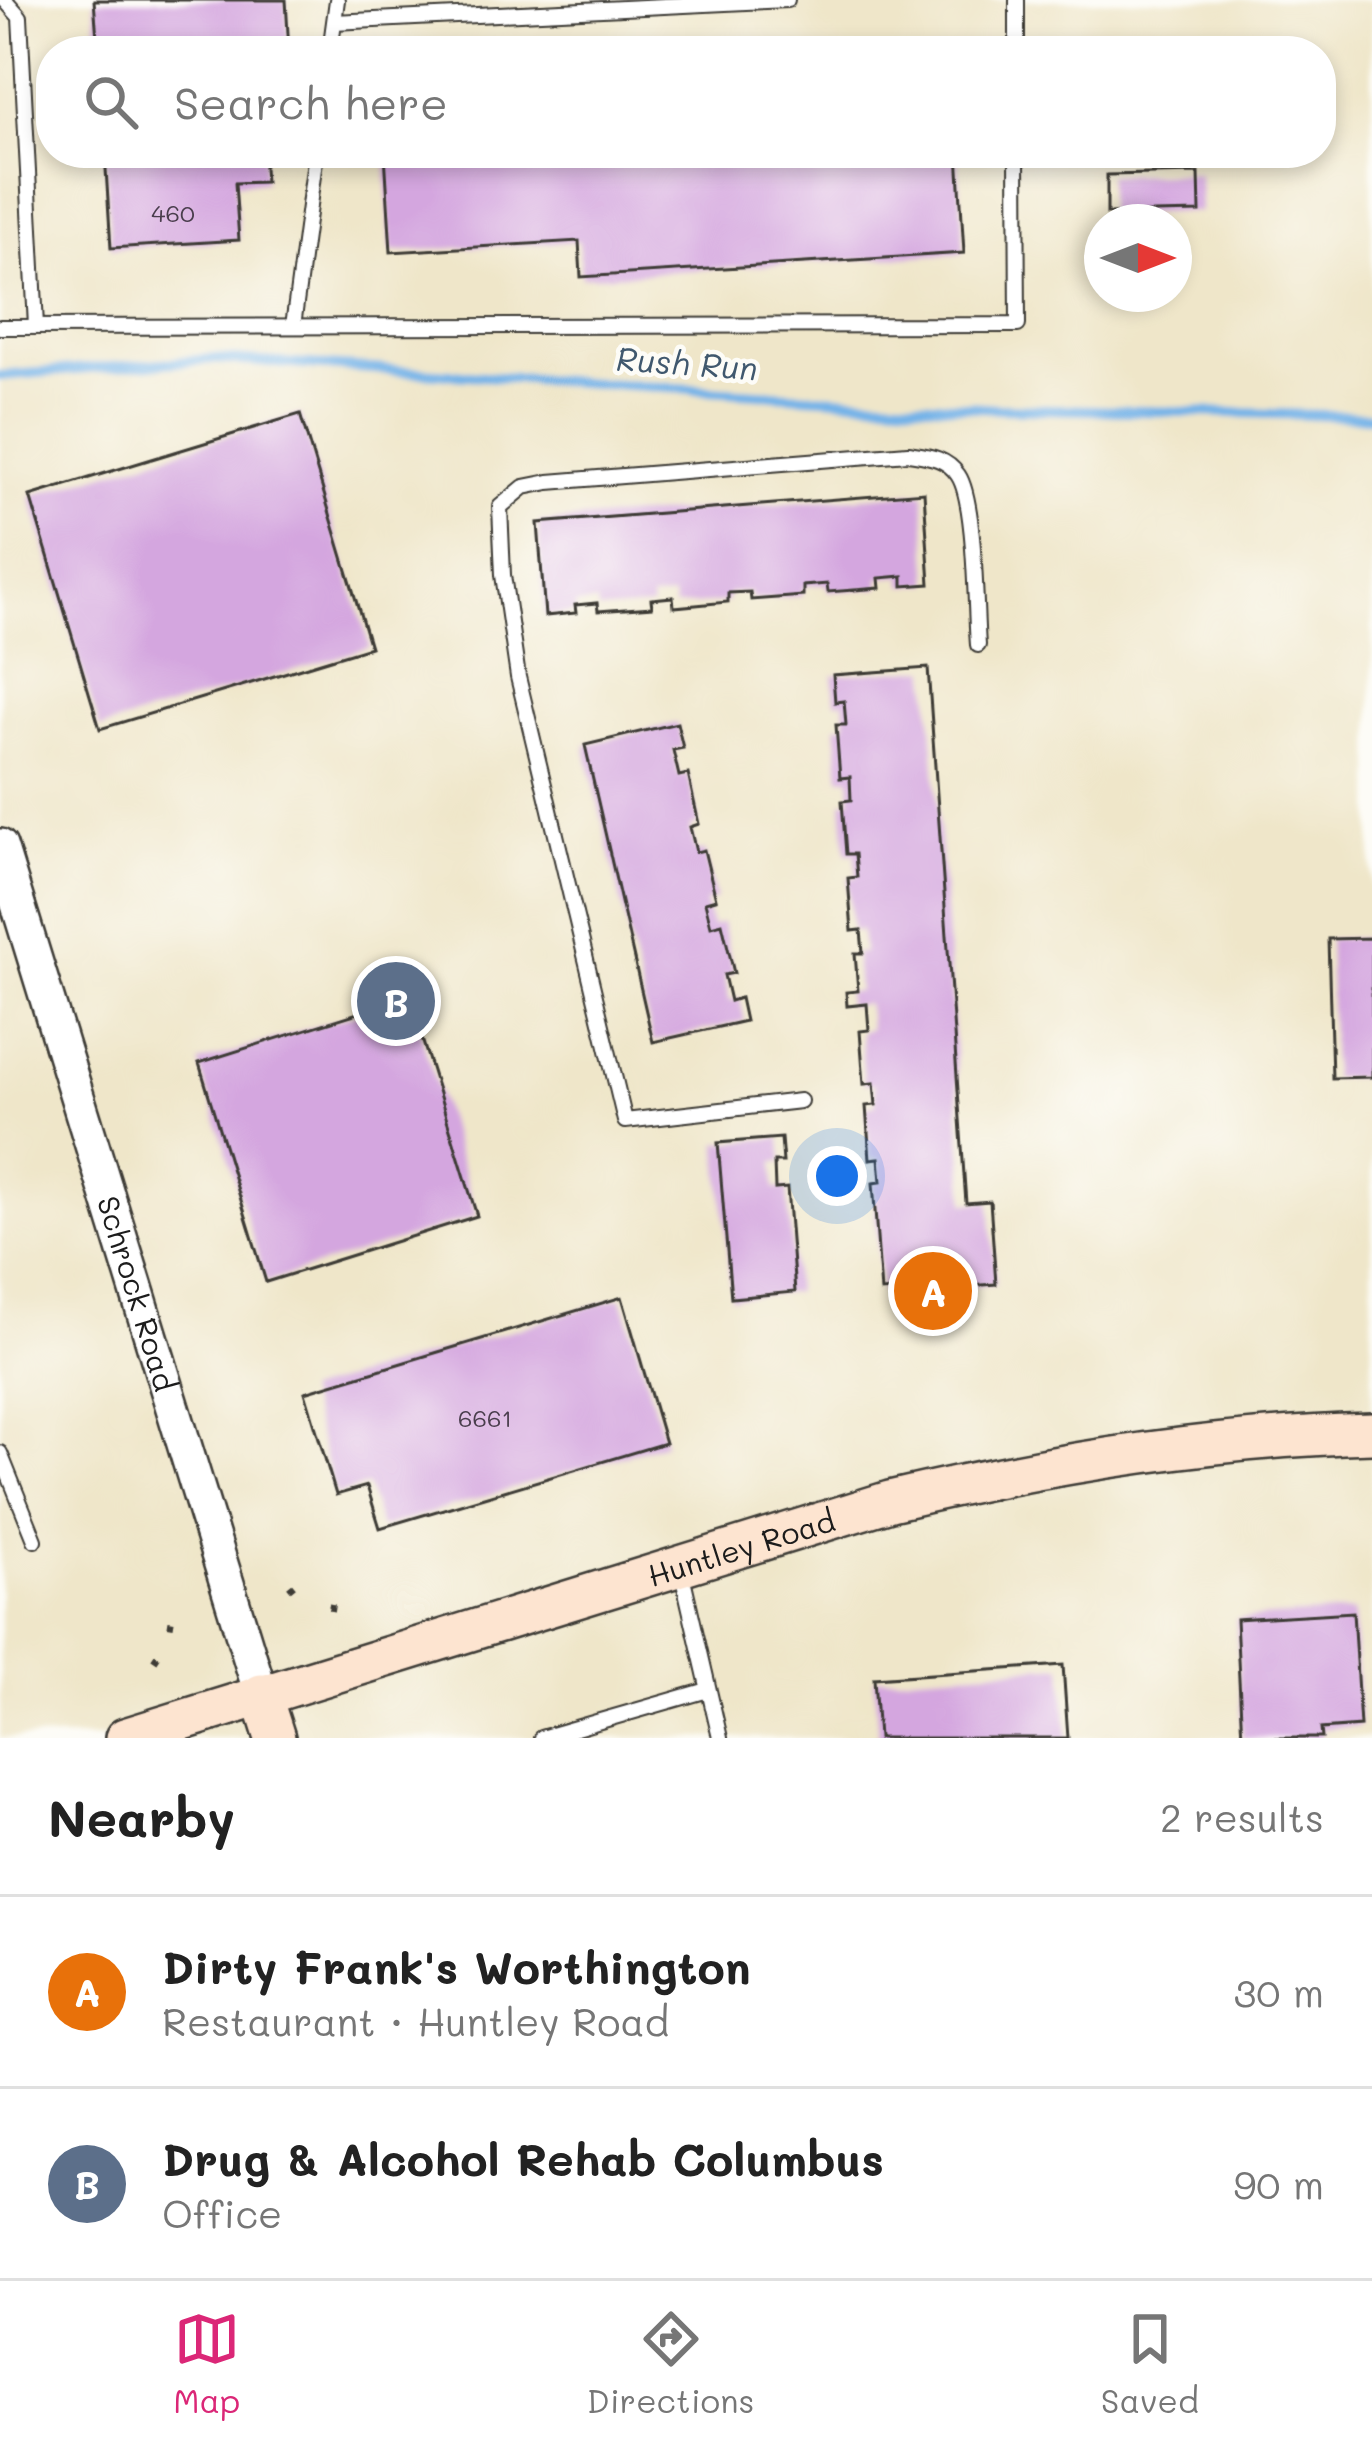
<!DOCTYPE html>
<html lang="en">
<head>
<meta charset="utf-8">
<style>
	:root { --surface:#fff; --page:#f6f6f6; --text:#222; --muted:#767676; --line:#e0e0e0; --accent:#db2777 }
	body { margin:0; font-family:Mali,sans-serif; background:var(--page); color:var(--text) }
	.compass { position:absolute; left:1084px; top:204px; width:108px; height:108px; border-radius:50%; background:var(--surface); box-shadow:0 6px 18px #0003; rotate:90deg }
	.you { position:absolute; left:837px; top:1176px; width:42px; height:42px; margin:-30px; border:9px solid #fff; border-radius:50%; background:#1a73e8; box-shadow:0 0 0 18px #1a73e833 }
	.badge { display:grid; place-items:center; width:78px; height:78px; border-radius:50%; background:var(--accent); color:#fff; font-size:39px; font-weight:700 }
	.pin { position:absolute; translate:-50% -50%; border:6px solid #fff; box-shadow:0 3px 12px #0006 }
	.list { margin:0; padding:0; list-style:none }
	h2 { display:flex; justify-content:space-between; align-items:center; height:156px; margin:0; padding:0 48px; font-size:51px }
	h2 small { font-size:39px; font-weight:400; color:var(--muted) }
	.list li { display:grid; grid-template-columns:78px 1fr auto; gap:36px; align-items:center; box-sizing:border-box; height:192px; padding:0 48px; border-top:3px solid var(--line) }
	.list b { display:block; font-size:45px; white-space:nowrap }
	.list p { margin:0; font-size:39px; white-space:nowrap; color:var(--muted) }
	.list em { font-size:39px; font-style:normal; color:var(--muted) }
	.icon { flex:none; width:66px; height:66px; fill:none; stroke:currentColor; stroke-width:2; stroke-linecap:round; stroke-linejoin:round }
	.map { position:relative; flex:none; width:1372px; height:1738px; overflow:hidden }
	.search { position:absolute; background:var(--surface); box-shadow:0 6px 18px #0003; left:36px; right:36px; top:36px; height:132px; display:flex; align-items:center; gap:30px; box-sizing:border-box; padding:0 42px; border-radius:48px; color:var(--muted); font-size:45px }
	.sheet { height:540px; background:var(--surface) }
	nav { display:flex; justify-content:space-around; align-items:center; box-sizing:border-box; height:168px; border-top:3px solid var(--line); background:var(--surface); font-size:33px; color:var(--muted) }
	nav a { display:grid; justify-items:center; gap:6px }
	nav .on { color:var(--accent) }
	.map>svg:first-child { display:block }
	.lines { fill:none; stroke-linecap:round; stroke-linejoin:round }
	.stream { stroke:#75b3e8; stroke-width:10 }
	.building { fill:#d4a6df }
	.service-casing { stroke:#3c3a36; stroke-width:18 }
	.tertiary-casing { stroke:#3c3a36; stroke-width:38 }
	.secondary-casing { stroke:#3c3a36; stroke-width:44 }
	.path { stroke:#3c3a36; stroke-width:6; stroke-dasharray:9 9; stroke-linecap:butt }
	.service { stroke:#fff; stroke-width:14 }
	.tertiary { stroke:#fff; stroke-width:33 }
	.secondary { stroke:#fde4d0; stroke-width:39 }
	.labels { text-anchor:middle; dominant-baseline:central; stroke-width:9; stroke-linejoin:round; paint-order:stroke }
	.number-label { font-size:24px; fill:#4a3e4d }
	.street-label { font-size:30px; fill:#1c1c1c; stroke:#fdfcf7 }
	.water-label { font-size:33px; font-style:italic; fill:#40586e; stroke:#fdfcf7 }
</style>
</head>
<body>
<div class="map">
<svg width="1372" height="1738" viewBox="0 0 1372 1738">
	<rect width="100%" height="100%" fill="#fdfcf7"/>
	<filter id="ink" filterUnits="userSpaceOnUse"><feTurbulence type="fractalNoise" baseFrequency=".00833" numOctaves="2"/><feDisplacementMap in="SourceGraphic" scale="24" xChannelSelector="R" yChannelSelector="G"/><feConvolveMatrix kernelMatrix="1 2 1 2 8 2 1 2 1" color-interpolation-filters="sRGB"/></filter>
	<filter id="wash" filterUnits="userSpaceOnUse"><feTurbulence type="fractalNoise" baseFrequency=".004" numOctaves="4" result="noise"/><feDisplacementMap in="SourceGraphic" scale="48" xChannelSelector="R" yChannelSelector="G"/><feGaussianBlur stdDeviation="2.7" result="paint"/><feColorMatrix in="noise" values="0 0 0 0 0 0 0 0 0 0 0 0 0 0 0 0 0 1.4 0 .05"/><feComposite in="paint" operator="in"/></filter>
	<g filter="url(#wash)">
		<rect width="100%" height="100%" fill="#efe6c9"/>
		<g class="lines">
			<!-- stream -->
			<path class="stream" d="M0 376 213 359 996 408 1372 416"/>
		</g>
		<g id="blocks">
			<!-- building -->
			<path class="building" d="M94 0H286L289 51H98Z
				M105 153H263L265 182 235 183 239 240 111 248Z
				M385 153H958L964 253 581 277 579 241 391 252Z
				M1199 173 1200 212 1107 214V175Z
				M300 414 370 647 100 729 30 496Z
				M924 492 930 584 903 586V576L879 578 880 588 828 592 827 584 803 586V596L751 600 750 592 728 593V602L674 607 673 597 651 599 652 607 598 611 597 603 575 605 576 613 545 616 538 523Z
				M928 668 966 1203 990 1201 996 1284 881 1292 873 1183 881 1182 879 1158 870 1159 866 1106 876 1105 874 1083 864 1084 860 1031 869 1030 867 1004 847 1006 846 992 858 991 855 953H863L861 930 852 931 848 878 857 877 855 854H846L842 801 851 800 850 777 840 778 836 725H846L844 701 835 702 833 675Z
				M677 723 683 748 673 750 679 776 688 774 699 824 690 827 696 852 704 850 716 899 705 902 711 926 722 923 734 973 724 975 730 1001 740 998 745 1021 653 1042 585 745Z
				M1372 938V1077L1332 1078 1328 939Z
				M409 997 477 1216 266 1282 199 1063Z
				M781 1138 783 1162H774L775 1189 787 1188 795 1292 731 1298 718 1143Z
				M622 1297 665 1443 380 1528 367 1486 336 1495 305 1392Z
				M1353 1612 1360 1726 1321 1729 1322 1738H1242L1236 1619Z
				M1063 1665 1068 1738H878L874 1678Z"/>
		</g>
	</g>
	<g filter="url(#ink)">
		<use href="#blocks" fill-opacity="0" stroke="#3c3a36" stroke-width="3"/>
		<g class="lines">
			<defs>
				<path id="service" d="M5 0 20 17 36 326
					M1017 0V51
					M334 22 787 0
					M330 51 337 0
					M293 326 316 153
					M0 327 1018 325 1017 153
					M800 1101 625 1121 518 677 503 575 500 507 524 487 549 482 908 453C927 456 946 457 958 475 976 501 975 610 978 645
					M0 1453 35 1540
					M681 1570 720 1738
					M541 1738 708 1690"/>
				<g id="tertiary">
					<path id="s1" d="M0 846 261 1694"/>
				</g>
				<g id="secondary">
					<path d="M261 1694 275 1738"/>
					<path id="s2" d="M125 1738 890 1501C1045 1464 1213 1438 1372 1433"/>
				</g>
			</defs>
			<!-- service casing -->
			<use href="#service" class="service-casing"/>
			<!-- tertiary casing -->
			<use href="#tertiary" class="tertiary-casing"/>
			<!-- secondary casing -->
			<use href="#secondary" class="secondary-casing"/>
			<!-- path -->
			<path class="path" d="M289 1589 294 1585
				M331 1611 332 1604
				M168 1623 174 1624
				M153 1656 159 1660"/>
			<!-- service -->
			<use href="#service" class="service"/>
			<!-- tertiary -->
			<use href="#tertiary" class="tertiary"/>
			<!-- secondary -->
			<use href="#secondary" class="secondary"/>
		</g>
	</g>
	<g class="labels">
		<!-- number labels -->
		<g class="number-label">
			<text x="173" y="212">460</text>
			<text x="485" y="1417">6661</text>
		</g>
		<!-- street labels -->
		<g class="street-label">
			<text stroke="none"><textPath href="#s1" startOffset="468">Schrock Road</textPath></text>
			<text stroke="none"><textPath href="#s2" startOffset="645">Huntley Road</textPath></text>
		</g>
		<!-- water labels -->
		<g class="water-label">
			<text transform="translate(687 362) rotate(4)">Rush Run</text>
		</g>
	</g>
</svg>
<svg class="compass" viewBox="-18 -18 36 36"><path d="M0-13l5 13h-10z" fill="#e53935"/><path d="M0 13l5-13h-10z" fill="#767676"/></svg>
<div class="you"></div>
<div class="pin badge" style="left:933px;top:1291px;background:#e8710a">A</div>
<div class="pin badge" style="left:396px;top:1001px;background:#5c6f8a">B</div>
<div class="search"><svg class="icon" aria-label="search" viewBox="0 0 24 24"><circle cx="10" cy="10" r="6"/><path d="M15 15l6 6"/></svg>Search here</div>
</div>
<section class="sheet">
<h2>Nearby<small>2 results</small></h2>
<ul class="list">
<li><span class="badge" style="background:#e8710a">A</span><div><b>Dirty Frank's Worthington</b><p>Restaurant · Huntley Road</p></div><em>30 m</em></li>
<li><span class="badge" style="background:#5c6f8a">B</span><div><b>Drug &amp; Alcohol Rehab Columbus</b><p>Office</p></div><em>90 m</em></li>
</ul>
</section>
<nav>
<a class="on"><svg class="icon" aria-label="map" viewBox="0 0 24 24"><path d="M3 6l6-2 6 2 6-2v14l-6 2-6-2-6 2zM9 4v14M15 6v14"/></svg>Map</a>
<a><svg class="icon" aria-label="directions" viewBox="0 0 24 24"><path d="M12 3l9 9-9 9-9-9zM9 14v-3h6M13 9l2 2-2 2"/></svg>Directions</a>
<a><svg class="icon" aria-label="saved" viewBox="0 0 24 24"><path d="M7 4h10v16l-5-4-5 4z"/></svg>Saved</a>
</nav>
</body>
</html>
